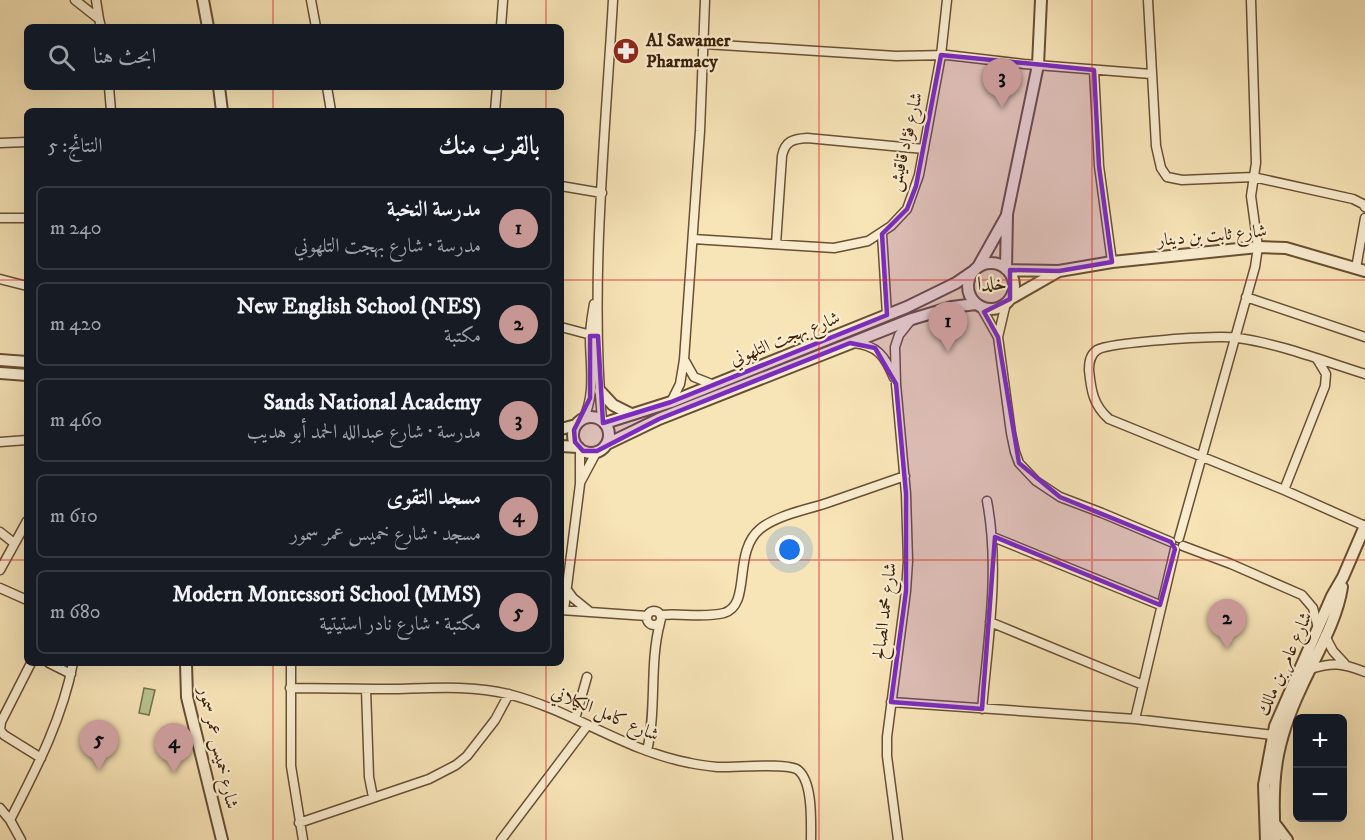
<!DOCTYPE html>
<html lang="ar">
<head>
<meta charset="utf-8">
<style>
	:root { --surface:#171b24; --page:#20242c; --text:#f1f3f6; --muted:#9ea1a6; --line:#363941; --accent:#c59692 }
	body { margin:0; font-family:"IM FELL DW Pica",Amiri,serif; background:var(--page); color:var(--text); direction:rtl }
	.controls { position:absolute; right:18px; bottom:18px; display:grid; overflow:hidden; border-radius:9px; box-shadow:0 6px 24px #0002 }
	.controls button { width:54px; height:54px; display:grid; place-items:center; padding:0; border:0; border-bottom:2px solid var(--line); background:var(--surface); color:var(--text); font:30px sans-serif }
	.you { position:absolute; left:790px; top:550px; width:21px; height:21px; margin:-15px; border:4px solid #fff; border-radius:50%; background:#1a73e8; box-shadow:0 0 0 9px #1a73e833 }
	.badge { display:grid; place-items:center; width:39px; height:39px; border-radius:50%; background:var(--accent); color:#111; font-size:20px; font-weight:700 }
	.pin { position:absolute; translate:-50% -50px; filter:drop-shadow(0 2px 3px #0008) }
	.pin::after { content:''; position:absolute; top:32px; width:21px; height:18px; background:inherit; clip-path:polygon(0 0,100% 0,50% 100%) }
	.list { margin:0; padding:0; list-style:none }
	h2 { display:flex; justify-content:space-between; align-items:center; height:78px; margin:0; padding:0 24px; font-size:26px }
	h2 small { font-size:20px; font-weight:400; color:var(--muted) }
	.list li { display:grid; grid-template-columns:39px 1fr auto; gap:18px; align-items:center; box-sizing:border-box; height:84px; margin:0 12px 12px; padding:0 12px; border:2px solid var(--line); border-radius:9px }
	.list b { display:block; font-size:22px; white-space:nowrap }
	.list p { margin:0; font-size:20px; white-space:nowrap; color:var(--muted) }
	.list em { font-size:20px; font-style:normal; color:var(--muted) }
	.icon { flex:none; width:33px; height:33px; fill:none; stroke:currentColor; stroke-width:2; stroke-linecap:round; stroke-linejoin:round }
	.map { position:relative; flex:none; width:1365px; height:840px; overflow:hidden; direction:ltr }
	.search { position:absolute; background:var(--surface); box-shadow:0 6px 24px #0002; left:24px; top:24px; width:540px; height:66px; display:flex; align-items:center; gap:15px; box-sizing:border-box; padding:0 21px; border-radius:9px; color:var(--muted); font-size:22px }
	.panel { position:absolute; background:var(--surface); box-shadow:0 6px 24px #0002; left:24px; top:108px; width:540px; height:558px; border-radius:9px; direction:rtl }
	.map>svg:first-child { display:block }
	.green { fill:#b8c592; stroke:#78724c; stroke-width:1.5 }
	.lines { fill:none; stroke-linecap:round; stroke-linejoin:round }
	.minor-casing { stroke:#685033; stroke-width:11 }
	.tertiary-casing { stroke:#685033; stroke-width:14 }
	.minor { stroke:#faedd0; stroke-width:8 }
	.tertiary { stroke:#faedd0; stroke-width:10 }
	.marked { fill:#7b2cbf; fill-opacity:0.2; stroke:#7b2cbf; stroke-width:4.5; stroke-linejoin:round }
	.grid { fill:none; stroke:#d62828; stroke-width:1.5; stroke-opacity:0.55 }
	.labels { text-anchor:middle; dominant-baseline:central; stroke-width:4.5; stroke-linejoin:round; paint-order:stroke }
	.poi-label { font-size:18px; font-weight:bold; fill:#391f07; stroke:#faedd0; text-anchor:start }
	.street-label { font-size:18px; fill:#391f07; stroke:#faedd0 }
	.neighbourhood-label { font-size:20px; fill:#391f07; stroke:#faedd0 }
</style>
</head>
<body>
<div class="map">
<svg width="1365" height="840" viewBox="0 0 1365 840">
	<rect width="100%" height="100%" fill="#f7e4b7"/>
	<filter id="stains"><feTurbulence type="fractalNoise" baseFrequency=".00333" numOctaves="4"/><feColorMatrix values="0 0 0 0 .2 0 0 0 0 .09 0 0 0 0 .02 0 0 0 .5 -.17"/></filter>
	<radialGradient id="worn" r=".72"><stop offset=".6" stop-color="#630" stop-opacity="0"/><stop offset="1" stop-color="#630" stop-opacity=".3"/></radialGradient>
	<!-- green -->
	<path class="green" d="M144 688 155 690 149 715 139 713Z"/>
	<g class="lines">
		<defs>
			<path id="minor" d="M75 0 99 19 101 27
				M96 0 99 19
				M311 0 316 27
				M1148 0 1156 146 1161 168 1167 177 1182 180 1253 177 1353 199 1363 204 1365 207
				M501 27 503 0
				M705 44 896 56 947 55 1024 64 1151 74
				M1094 70 1099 166 1112 262
				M109 87 111 111
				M327 87 331 111
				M495 111 497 87
				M0 143 27 142
				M561 186 602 193
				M0 218H27
				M882 234 887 315
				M693 239 834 248 868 241 891 226 907 209 919 175 941 55 947 0
				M776 244 782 156C785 141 793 139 807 138L924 149
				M1356 268 1365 218
				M0 279 27 286
				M1246 297 1365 337
				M1006 303 998 337 1011 433 1015 452 1019 463 1036 481 1060 497 1102 513 1171 542
				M981 307 998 337
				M561 327 595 336
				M853 343C877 345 885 356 894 378
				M685 361 694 377 714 385
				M671 402 680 384 684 360 700 131 705 0
				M583 419C596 395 590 364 590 338 590 326 592 316 594 304
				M602 421C590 281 605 140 613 0
				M0 442 27 440
				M581 481 597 451
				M1284 490 1325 386 1326 374 1317 359
				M1365 526 1284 490 1109 419C1093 405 1091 390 1089 370 1089 362 1090 355 1097 350 1110 342 1219 335 1238 338 1281 344 1323 361 1365 374
				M0 532 14 543
				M993 537 1160 605
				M1179 538 1255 267 1258 247 1251 196 1256 163 1251 0
				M1183 546 1231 564 1302 595 1313 608 1318 628
				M0 570 27 521
				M565 587 573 598 589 611
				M0 588 27 600
				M561 610 647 616
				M564 610 580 484V448
				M647 618a7 7 0 1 1 14 0a7 7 0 1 1-14 0Z
				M661 615C681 613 704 618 724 613 752 605 732 552 760 529 777 515 806 510 827 503 853 494 879 485 905 476
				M990 622 1143 685
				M1325 636 1333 651 1345 664
				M31 663 1 722 0 730 4 735 41 758
				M49 663 71 674
				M291 663V766L303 840
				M1310 669C1333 662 1342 663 1365 672
				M290 688C325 688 360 689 395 689 432 688 471 685 508 694 572 710 625 751 690 763 699 765 708 766 717 767 733 768 788 762 798 770 813 782 811 822 811 840
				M366 689 369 777 373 797
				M891 702 1135 719 1273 735
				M982 709C988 640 1000 569 987 501
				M575 719 587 677
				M1135 719 1175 549
				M647 751C657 708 649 664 660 623
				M0 808 10 820 21 840
				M10 820C36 769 62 720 73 663
				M299 823 429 779 456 765 467 756 495 720 509 694
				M501 840 587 726
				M898 840 887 756V737L906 591 908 561 906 494 896 384 895 347 899 335 911 320"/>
			<path id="tertiary" d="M203 0 208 27
				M219 87 222 111
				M968 286a23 23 0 1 1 46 0a23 23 0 1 1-46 0Z
				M978 267 1006 217
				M1006 269 1007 214 1038 65 1041 0
				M1008 270 1059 271 1112 262 1258 247 1286 248 1365 271
				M1010 299 1059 271
				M0 360 27 362
				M0 373 27 375
				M600 391 613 405 631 414
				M573 435a18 18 0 1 1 36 0a18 18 0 1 1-36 0Z
				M605 423 671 402 907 307 956 283 972 272
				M561 429 576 425
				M607 444 659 419 912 319 952 307 976 304
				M561 446 578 447
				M186 663 187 697 222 840
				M1275 824 1287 840
				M1266 840 1264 785 1275 726 1332 596 1343 577 1365 526
				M1275 840C1271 780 1275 743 1301 688 1315 657 1337 621 1342 587"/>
		</defs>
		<!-- minor casing -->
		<use href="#minor" class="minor-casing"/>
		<!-- tertiary casing -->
		<use href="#tertiary" class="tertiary-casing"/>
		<!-- minor -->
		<use href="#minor" class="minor"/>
		<!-- tertiary -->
		<use href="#tertiary" class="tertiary"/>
	</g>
	<!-- marked area -->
	<path class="marked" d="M941 55 1094 70 1099 166 1112 262 1059 271 1010 270V299L984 312 998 337 1019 463 1060 497 1171 542 1175 549 1160 605 995 537 982 709 891 702 906 591V494L896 384 875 348 850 343 659 419 597 451H583L575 442 574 430 590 398V336H598L603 423 671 402 887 315 882 234 907 209 916 186Z"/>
	<!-- grid -->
	<path class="grid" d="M273 0V27M546 0V27M819 0V840M1092 0V840M273 87V111M546 87V111M0 280H27M561 280H1365M0 560H27M561 560H1365M273 663V840M546 663V840"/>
	<!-- icons -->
	<defs>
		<symbol id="pharmacy-disc" viewBox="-11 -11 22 22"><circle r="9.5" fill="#8f2418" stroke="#faedd0"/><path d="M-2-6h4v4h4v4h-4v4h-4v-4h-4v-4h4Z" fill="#fff"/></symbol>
	</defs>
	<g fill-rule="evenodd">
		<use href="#pharmacy-disc" x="611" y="36" width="30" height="30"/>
	</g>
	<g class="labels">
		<!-- poi labels -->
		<g class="poi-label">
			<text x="646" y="41">Al Sawamer<tspan x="646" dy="21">Pharmacy</tspan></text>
		</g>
		<!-- street labels -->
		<g class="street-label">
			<text transform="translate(906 142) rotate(-77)">شارع فؤاد قاقيش</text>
			<text transform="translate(1212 236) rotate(-5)">شارع ثابت بن دينار</text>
			<text transform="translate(785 339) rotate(-22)">شارع بهجت التلهوني</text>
			<text transform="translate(885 611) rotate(-83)">شارع محمد الصالح</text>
			<text transform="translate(1285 664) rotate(-66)">شارع عامر بن مالك</text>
			<text transform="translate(605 714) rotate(23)">شارع كامل الكيلاني</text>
			<text transform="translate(218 748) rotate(77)">شارع خميس عمر سمور</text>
		</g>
		<!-- neighbourhood labels -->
		<g class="neighbourhood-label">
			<text x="992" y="284">خلدا</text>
		</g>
	</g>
	<rect width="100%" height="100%" filter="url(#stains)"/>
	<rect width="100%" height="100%" fill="url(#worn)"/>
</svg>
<div class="controls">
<button>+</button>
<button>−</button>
</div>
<div class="you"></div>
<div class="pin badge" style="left:948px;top:352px">1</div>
<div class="pin badge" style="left:1227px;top:649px">2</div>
<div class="pin badge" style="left:1002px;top:108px">3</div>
<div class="pin badge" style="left:174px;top:773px">4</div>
<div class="pin badge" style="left:99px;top:770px">5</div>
<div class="search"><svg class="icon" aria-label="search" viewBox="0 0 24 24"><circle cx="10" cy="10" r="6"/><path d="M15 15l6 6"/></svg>ابحث هنا</div>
<section class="panel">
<h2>بالقرب منك<small>النتائج: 5</small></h2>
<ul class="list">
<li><span class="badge">1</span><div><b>مدرسة النخبة</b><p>مدرسة · شارع بهجت التلهوني</p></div><em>240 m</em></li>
<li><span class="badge">2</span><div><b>New English School (NES)</b><p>مكتبة</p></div><em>420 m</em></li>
<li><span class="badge">3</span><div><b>Sands National Academy</b><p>مدرسة · شارع عبدالله الحمد أبو هديب</p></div><em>460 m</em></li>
<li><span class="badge">4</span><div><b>مسجد التقوى</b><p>مسجد · شارع خميس عمر سمور</p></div><em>610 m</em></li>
<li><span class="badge">5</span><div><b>Modern Montessori School (MMS)</b><p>مكتبة · شارع نادر استيتية</p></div><em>680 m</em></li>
</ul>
</section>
</div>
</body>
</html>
